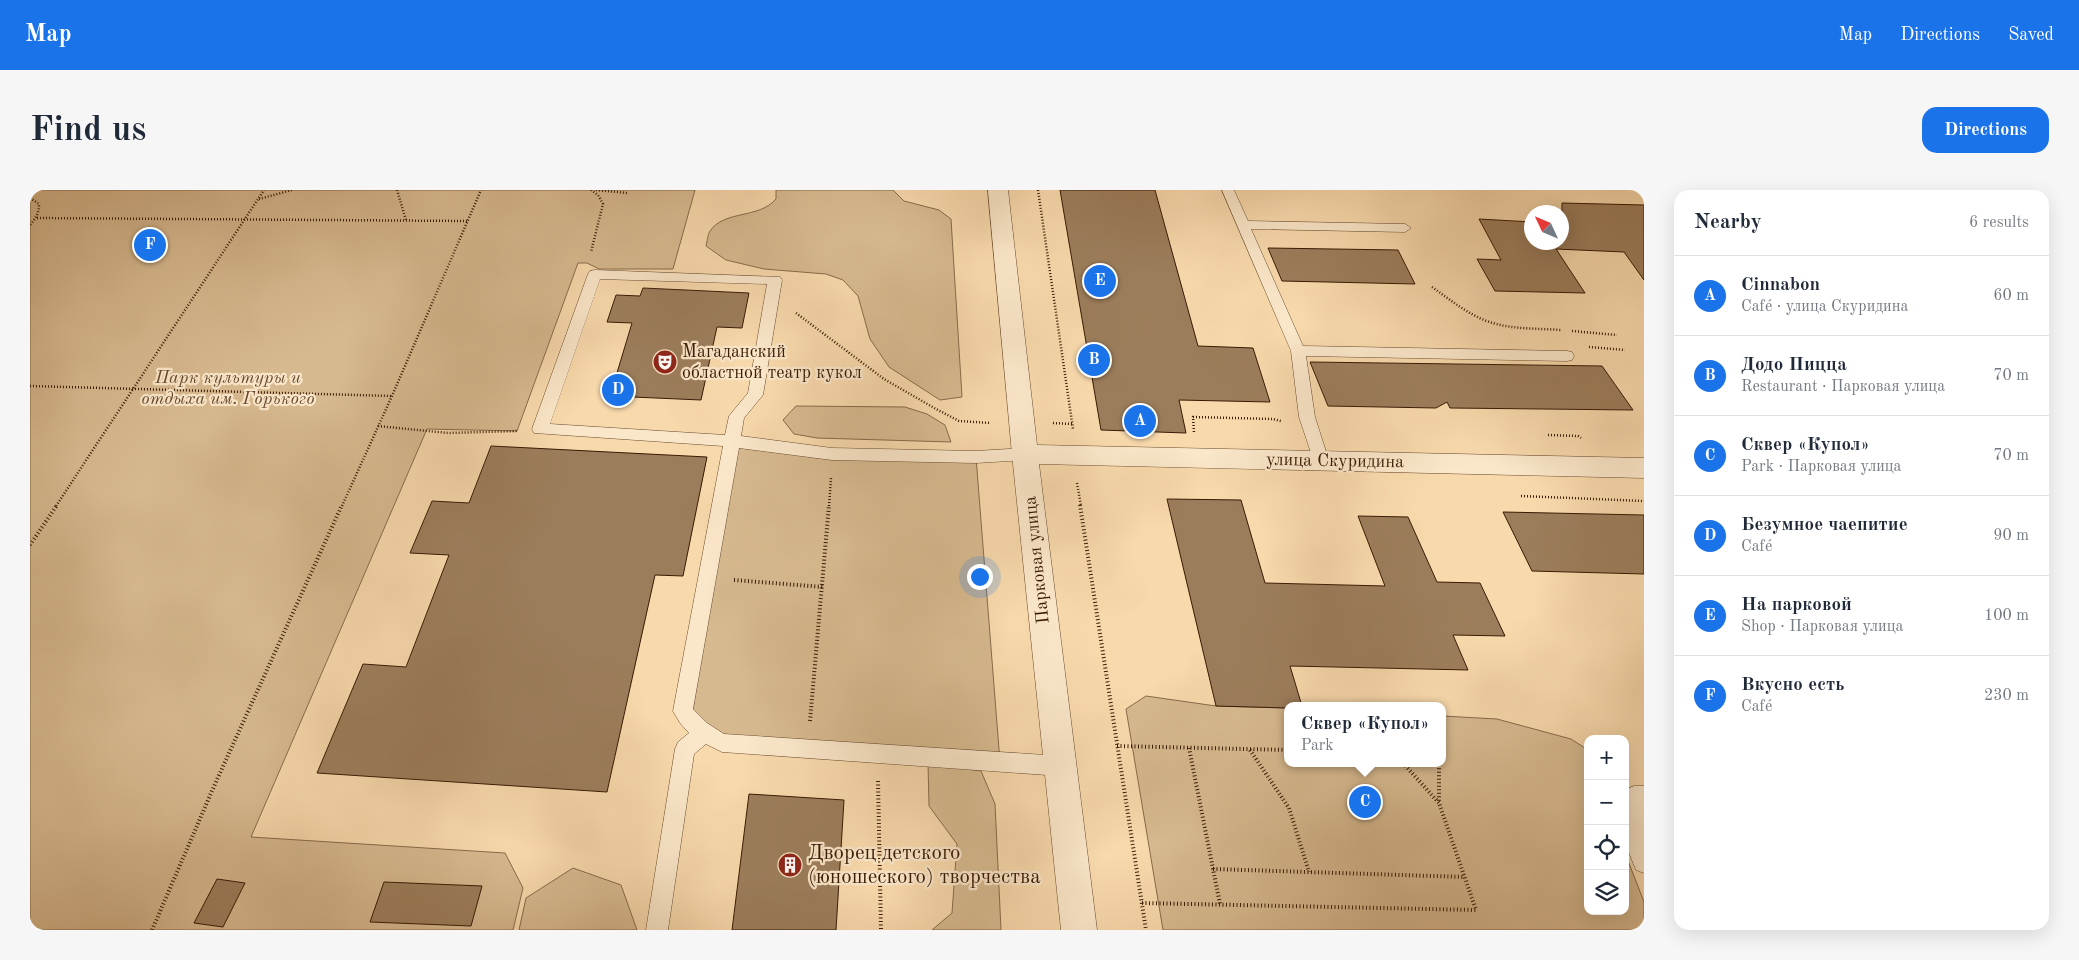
<!DOCTYPE html>
<html lang="en">
<head>
<meta charset="utf-8">
<style>
	:root { --surface:#fff; --page:#f6f6f7; --text:#1f2937; --muted:#747a83; --line:#e0e1e3; --accent:#1a73e8 }
	body { margin:0; font-family:"Old Standard TT",serif; background:var(--page); color:var(--text) }
	.controls { position:absolute; right:15px; bottom:15px; display:grid; overflow:hidden; border-radius:10px; box-shadow:0 5px 20px #0002 }
	.controls button { width:45px; height:45px; display:grid; place-items:center; padding:0; border:0; border-bottom:1px solid var(--line); background:var(--surface); color:var(--text); font:25px sans-serif }
	.compass { position:absolute; left:1494px; top:15px; width:45px; height:45px; border-radius:50%; background:var(--surface); box-shadow:0 5px 20px #0002; rotate:314deg }
	.you { position:absolute; left:949px; top:386px; width:18px; height:18px; margin:-12px; border:4px solid #fff; border-radius:50%; background:#1a73e8; box-shadow:0 0 0 8px #1a73e833 }
	.badge { display:grid; place-items:center; width:32px; height:32px; border-radius:50%; background:var(--accent); color:#fff; font-size:16px; font-weight:700 }
	.pin { position:absolute; translate:-50% -50%; border:2px solid #fff; box-shadow:0 1px 5px #0006 }
	.popup { position:absolute; left:1254px; top:512px; width:162px; height:65px; box-sizing:border-box; display:grid; place-content:center; border-radius:10px; background:var(--surface); filter:drop-shadow(0 1px 4px #0005); font-size:16px; white-space:nowrap; color:var(--muted) }
	.popup b { font-size:19px; color:var(--text) }
	.popup::after { content:''; position:absolute; left:50%; top:100%; margin-left:-10px; border:10px solid transparent; border-top-color:var(--surface) }
	.list { margin:0; padding:0; list-style:none }
	h2 { display:flex; justify-content:space-between; align-items:center; height:65px; margin:0; padding:0 20px; font-size:21px }
	h2 small { font-size:16px; font-weight:400; color:var(--muted) }
	.list li { display:grid; grid-template-columns:32px 1fr auto; gap:15px; align-items:center; box-sizing:border-box; height:80px; padding:0 20px; border-top:1px solid var(--line) }
	.list b { display:block; font-size:19px; white-space:nowrap }
	.list p { margin:0; font-size:16px; white-space:nowrap; color:var(--muted) }
	.list em { font-size:16px; font-style:normal; color:var(--muted) }
	.icon { flex:none; width:28px; height:28px; fill:none; stroke:currentColor; stroke-width:2; stroke-linecap:round; stroke-linejoin:round }
	.map { position:relative; flex:none; width:1614px; height:740px; overflow:hidden; border-radius:15px }
	header { display:flex; align-items:center; gap:30px; box-sizing:border-box; height:70px; padding:0 25px; background:var(--accent); color:#fff }
	header strong { font-size:24px }
	nav { display:flex; gap:28px; margin-inline-start:auto; font-size:18px }
	.intro { display:flex; align-items:center; justify-content:space-between; box-sizing:border-box; height:120px; padding:0 30px }
	h1 { margin:0; font-size:35px }
	.button { padding:12px 22px; border-radius:15px; background:var(--accent); color:#fff; font-size:18px; font-weight:700 }
	main { display:flex; gap:30px; padding:0 30px }
	aside { flex:1; background:var(--surface); border-radius:15px; box-shadow:0 5px 20px #0002 }
	.map>svg:first-child { display:block }
	.green { fill:#d7b98f; stroke:#886a4a }
	.building { fill:#9c7d5b; stroke:#381a04 }
	.lines { fill:none; stroke-linecap:round; stroke-linejoin:round }
	.lane-casing { stroke:#684a2e; stroke-width:1 }
	.street-casing { stroke:#684a2e; stroke-width:1 }
	.path-far1 { stroke:#381a04; stroke-width:2.5; stroke-dasharray:1 2; stroke-linecap:butt }
	.path { stroke:#381a04; stroke-width:4; stroke-dasharray:1 2.5; stroke-linecap:butt }
	.lane { fill:#fae6c9; fill-rule:evenodd }
	.street { fill:#fae6c9; fill-rule:evenodd }
	.labels { text-anchor:middle; dominant-baseline:central; stroke-width:4.5; stroke-linejoin:round; paint-order:stroke }
	.poi-label { font-size:18px; fill:#381a04; stroke:#fae6c9; text-anchor:start }
	.park-label { font-size:18px; font-style:italic; fill:#684a2e; stroke:#fae6c9 }
	.street-label { font-size:18px; fill:#381a04; stroke:#fae6c9 }
	.near-poi-label { font-size:21px; fill:#381a04; stroke:#fae6c9; text-anchor:start }
</style>
</head>
<body>
<header>
<strong>Map</strong>
<nav><a>Map</a><a>Directions</a><a>Saved</a></nav>
</header>
<div class="intro"><h1>Find us</h1><a class="button">Directions</a></div>
<main>
<div class="map">
<svg width="1614" height="740" viewBox="0 0 1614 740">
	<rect width="100%" height="100%" fill="#f8d9ac"/>
	<filter id="stains"><feTurbulence type="fractalNoise" baseFrequency=".004" numOctaves="4"/><feColorMatrix values="0 0 0 0 .2 0 0 0 0 .09 0 0 0 0 .02 0 0 0 .5 -.17"/></filter>
	<radialGradient id="worn" r=".72"><stop offset=".6" stop-color="#630" stop-opacity="0"/><stop offset="1" stop-color="#630" stop-opacity=".3"/></radialGradient>
	<!-- green -->
	<path class="green" d="M0 0H665L643 79H569L557 73H548L487 241 397 239 221 647 475 663 493 698 483 740H0Z
		M746 0H863L874 11 909 20 921 29 932 207 910 210 859 177 840 149 828 106 813 90 796 84 734 79 696 70 676 56C677 51 678 44 680 41 694 20 729 29 746 9Z
		M766 216 875 217 897 224 915 235 921 252 787 248 764 244 753 230Z
		M702 251 802 264 946 267 970 572 692 553 661 533Z
		M1116 506 1186 516 1257 518 1258 573H1412L1413 526 1467 529 1541 549 1558 560V721H1595V663L1614 712V740H1133L1096 519Z
		M898 573 951 581 965 614 971 740H902L922 723 927 654 899 616Z
		M543 678 591 695 607 740H489L496 708Z"/>
	<!-- building -->
	<path class="building" d="M1030 0H1125L1168 156 1223 158 1240 212 1149 210 1156 243 1071 240Z
		M1532 13 1614 15V90L1594 62 1526 59 1555 103 1465 101 1447 69 1471 70 1449 29 1502 32V52H1532Z
		M1238 58 1368 60 1385 94 1252 91Z
		M613 98 719 103 712 138 687 137 671 210 580 206 602 133 577 132 586 105 610 106Z
		M1280 172 1572 176 1603 220 1420 218 1417 212 1406 218 1298 216Z
		M461 256 677 267 653 386 625 385 577 602 287 583 333 474 376 477 419 365 380 363 402 311 439 313Z
		M1137 309 1211 310 1235 393 1355 396 1328 326 1378 327 1407 392 1450 393 1475 446 1423 445 1438 480 1260 476 1272 516H1258V518L1186 516Z
		M1473 322 1614 325V384L1502 381Z
		M719 604 814 610 806 740H702Z
		M187 689 215 693 193 737 164 733Z
		M354 692 452 696 441 736 340 732Z"/>
	<g class="lines">
		<defs>
			<path id="lane" d="M1192 0H1204L1218 31 1375 34 1381 38 1375 42 1221 39 1273 156 1537 161 1542 162 1544 166 1542 170 1537 171 1276 166 1285 227 1299 271 1297 275 1291 277 1285 275 1269 227 1261 161Z
				M565 80 750 87 752 90 733 205 714 228 711 246 802 258 946 261 995 258 1001 260 1003 264 1001 268 995 270 946 273 802 270 709 258 663 519 677 533 694 544 1031 566 1038 569 1041 576 1038 583 1031 586 692 562 676 554 664 564 638 740H616L645 559 648 552 659 543 650 533 643 521 693 256 504 243 502 239 558 84 560 81ZM570 89 737 94 718 203 699 226 695 245 520 234Z
				M1604 596H1614V683L1606 680 1595 653V602L1597 599Z"/>
			<path id="street" d="M958 0H978L1007 255 1614 268V288L1009 274 1067 740H1031L982 264Z"/>
		</defs>
		<!-- lane casing -->
		<use href="#lane" class="lane-casing"/>
		<!-- street casing -->
		<use href="#street" class="street-casing"/>
		<!-- path-far1 -->
		<path class="path-far1" d="M367 0 376 30
			M561 0 568 5 573 14 561 62
			M566 0 597 3
			M1008 0 1043 239
			M0 8 9 14C9 23 6 28 0 35
			M229 9 262 0
			M7 28 438 31
			M1402 97C1419 109 1435 122 1454 130 1479 140 1505 138 1531 140
			M766 123 854 189 906 219 929 231 961 233
			M1542 141 1587 145
			M1559 157 1595 160
			M0 196 362 206
			M1023 233 1042 234
			M348 236 418 243 487 241
			M1164 242 1163 227 1243 229 1251 231
			M1518 245 1548 246 1551 248
			M1047 293 1051 316
			M1491 306 1614 311
			M26 316 234 0
			M312 316 362 206 451 0
			M799 316 801 288"/>
		<!-- path -->
		<path class="path" d="M1050 315 1116 740
			M0 355 27 315
			M704 390 793 397
			M780 531 799 315
			M1087 556 1258 560
			M1159 558 1190 714
			M1220 560 1259 618 1279 682
			M1373 573 1409 613V573
			M848 591 851 740
			M1183 679 1435 687
			M1112 713 1446 720 1409 613
			M122 740 185 594 312 315"/>
		<!-- lane -->
		<use href="#lane" class="lane"/>
		<!-- street -->
		<use href="#street" class="street"/>
	</g>
	<!-- icons -->
	<defs>
		<symbol id="theatre-disc" viewBox="-11 -11 22 22"><circle r="9.5" fill="#8f2418" stroke="#fae6c9"/><path d="M-5-5.5Q0-4 5-5.5V0Q5 5 0 6Q-5 5-5 0ZM-3.3-2.5H-1v1.5H-3.3ZM1-2.5H3.3v1.5H1ZM-2.8 1Q0 5.5 2.8 1Z" fill="#fff"/></symbol>
		<symbol id="building-disc" viewBox="-11 -11 22 22"><circle r="9.5" fill="#8f2418" stroke="#fae6c9"/><path d="M-4-6H4V6H1V3H-1V6H-4ZM-2.5-4.3h1.7v1.8h-1.7ZM.8-4.3h1.7v1.8H.8ZM-2.5-1h1.7V.8h-1.7ZM.8-1h1.7V.8H.8Z" fill="#fff"/></symbol>
	</defs>
	<g fill-rule="evenodd">
		<use href="#theatre-disc" x="621" y="158" width="28" height="28"/>
		<use href="#building-disc" x="746" y="661" width="28" height="28"/>
	</g>
	<g class="labels">
		<!-- poi labels -->
		<g class="poi-label">
			<text x="652" y="162">Магаданский<tspan x="652" dy="21">областной театр кукол</tspan></text>
		</g>
		<!-- park labels -->
		<g class="park-label">
			<text x="198" y="188">Парк культуры и<tspan x="198" dy="21">отдыха им. Горького</tspan></text>
		</g>
		<!-- street labels -->
		<g class="street-label">
			<text transform="translate(1305 271) rotate(1)">улица Скуридина</text>
			<text transform="translate(1007 370) rotate(-96)">Парковая улица</text>
		</g>
		<!-- near-poi labels -->
		<g class="near-poi-label">
			<text x="778" y="663">Дворец детского<tspan x="778" dy="24">(юношеского) творчества</tspan></text>
		</g>
	</g>
	<rect width="100%" height="100%" filter="url(#stains)"/>
	<rect width="100%" height="100%" fill="url(#worn)"/>
</svg>
<div class="controls">
<button>+</button>
<button>−</button>
<button><svg class="icon" aria-label="locate" viewBox="0 0 24 24"><circle cx="12" cy="12" r="6"/><path d="M12 2v4M12 18v4M2 12h4M18 12h4"/></svg></button>
<button><svg class="icon" aria-label="layers" viewBox="0 0 24 24"><path d="M12 4l9 5-9 5-9-5zM3 14l9 5 9-5"/></svg></button>
</div>
<svg class="compass" viewBox="-18 -18 36 36"><path d="M0-13l5 13h-10z" fill="#e53935"/><path d="M0 13l5-13h-10z" fill="#747a83"/></svg>
<div class="you"></div>
<div class="pin badge" style="left:1110px;top:231px">A</div>
<div class="pin badge" style="left:1064px;top:170px">B</div>
<div class="pin badge" style="left:1335px;top:612px">C</div>
<div class="popup"><b>Сквер «Купол»</b>Park</div>
<div class="pin badge" style="left:588px;top:200px">D</div>
<div class="pin badge" style="left:1070px;top:91px">E</div>
<div class="pin badge" style="left:120px;top:55px">F</div>
</div>
<aside>
<h2>Nearby<small>6 results</small></h2>
<ul class="list">
<li><span class="badge">A</span><div><b>Cinnabon</b><p>Café · улица Скуридина</p></div><em>60 m</em></li>
<li><span class="badge">B</span><div><b>Додо Пицца</b><p>Restaurant · Парковая улица</p></div><em>70 m</em></li>
<li><span class="badge">C</span><div><b>Сквер «Купол»</b><p>Park · Парковая улица</p></div><em>70 m</em></li>
<li><span class="badge">D</span><div><b>Безумное чаепитие</b><p>Café</p></div><em>90 m</em></li>
<li><span class="badge">E</span><div><b>На парковой</b><p>Shop · Парковая улица</p></div><em>100 m</em></li>
<li><span class="badge">F</span><div><b>Вкусно есть</b><p>Café</p></div><em>230 m</em></li>
</ul>
</aside>
</main>
</body>
</html>
